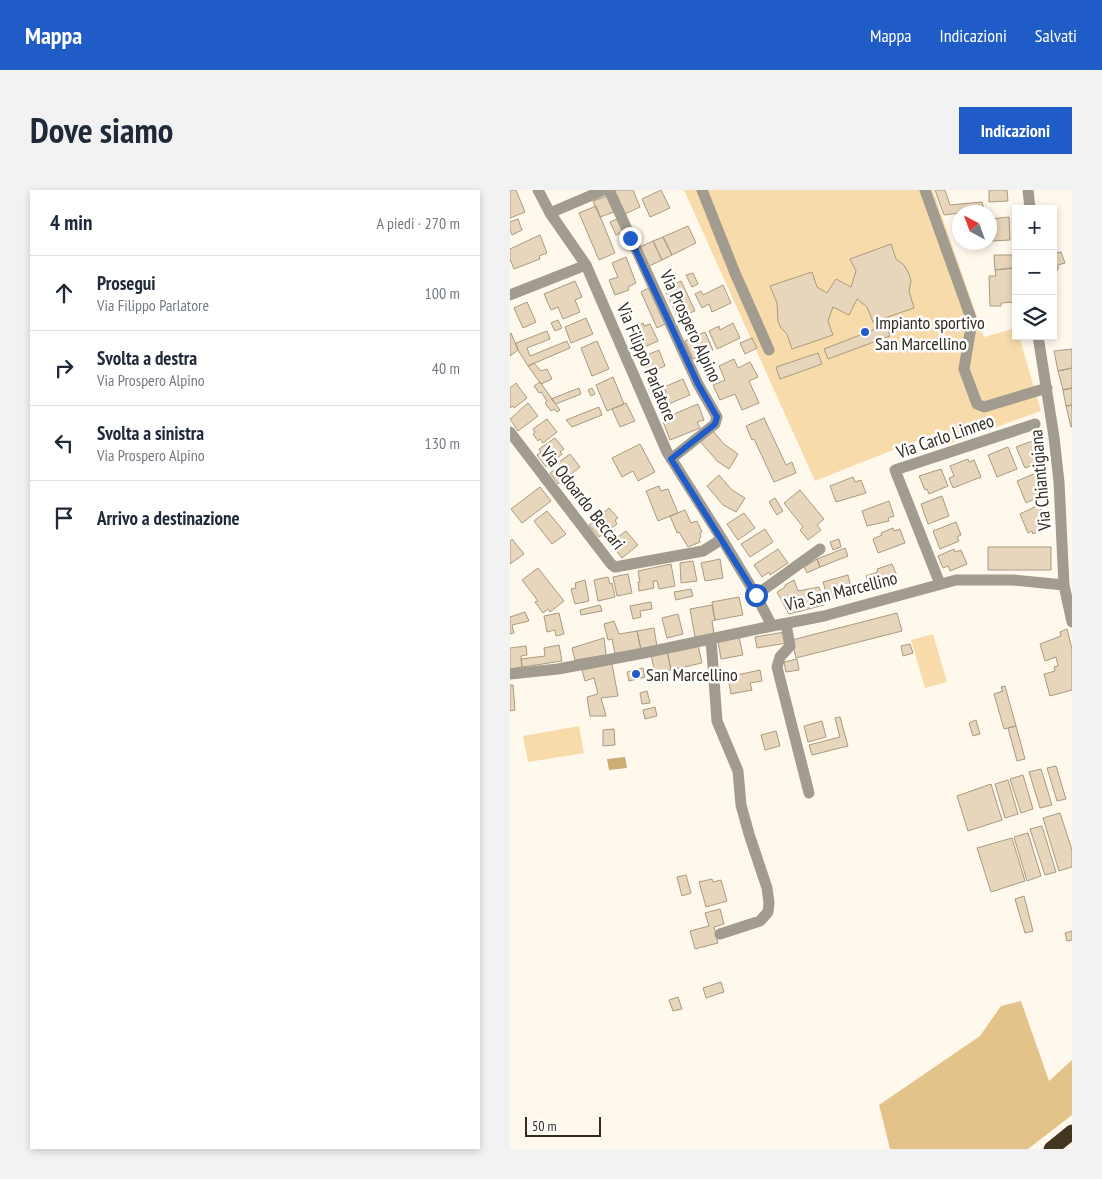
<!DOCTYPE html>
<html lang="it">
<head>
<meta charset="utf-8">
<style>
	:root { --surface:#fff; --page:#f2f2f3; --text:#1f2937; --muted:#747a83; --line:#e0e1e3; --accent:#1f5cc8 }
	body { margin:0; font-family:"PT Sans Narrow",sans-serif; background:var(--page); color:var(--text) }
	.controls { position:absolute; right:15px; top:15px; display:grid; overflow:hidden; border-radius:0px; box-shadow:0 2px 8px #0003 }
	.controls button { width:45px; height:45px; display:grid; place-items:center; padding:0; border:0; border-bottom:1px solid var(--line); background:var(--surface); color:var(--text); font:25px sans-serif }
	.compass { position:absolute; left:442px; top:15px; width:45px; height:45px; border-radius:50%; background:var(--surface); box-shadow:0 2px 8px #0003; rotate:319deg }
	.scale { position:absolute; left:15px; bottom:12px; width:76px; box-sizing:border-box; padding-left:5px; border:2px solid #312b20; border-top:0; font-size:14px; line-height:18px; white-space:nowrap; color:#312b20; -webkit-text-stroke:4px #fff; paint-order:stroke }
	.stop { position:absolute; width:15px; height:15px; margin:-11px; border:4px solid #1f5cc8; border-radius:50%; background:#fff }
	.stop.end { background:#1f5cc8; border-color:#fff; box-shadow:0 1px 5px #0008 }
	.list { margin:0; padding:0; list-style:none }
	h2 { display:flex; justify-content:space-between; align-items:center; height:65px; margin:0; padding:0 20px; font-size:21px }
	h2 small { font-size:16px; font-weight:400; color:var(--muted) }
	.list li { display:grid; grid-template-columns:32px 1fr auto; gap:15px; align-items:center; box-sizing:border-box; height:75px; padding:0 20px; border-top:1px solid var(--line) }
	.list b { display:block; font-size:19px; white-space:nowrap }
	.list p { margin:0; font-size:16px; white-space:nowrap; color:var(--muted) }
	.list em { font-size:16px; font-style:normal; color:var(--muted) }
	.icon { flex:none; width:28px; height:28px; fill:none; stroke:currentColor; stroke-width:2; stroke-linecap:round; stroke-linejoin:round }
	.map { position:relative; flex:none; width:562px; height:959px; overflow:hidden; border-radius:0px }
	header { display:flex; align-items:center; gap:30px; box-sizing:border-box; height:70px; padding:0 25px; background:var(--accent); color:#fff }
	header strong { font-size:24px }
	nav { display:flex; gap:28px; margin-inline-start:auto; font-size:18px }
	.intro { display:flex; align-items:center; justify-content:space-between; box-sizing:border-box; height:120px; padding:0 30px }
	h1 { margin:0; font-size:35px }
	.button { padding:12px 22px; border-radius:0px; background:var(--accent); color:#fff; font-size:18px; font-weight:700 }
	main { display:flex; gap:30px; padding:0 30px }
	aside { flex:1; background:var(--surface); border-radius:0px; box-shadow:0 2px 8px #0003 }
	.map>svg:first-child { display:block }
	.green { fill:#f8dbaa }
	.forest { fill:#e4c38b }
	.water { fill:#cdad75 }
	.building { fill:#e7d6bb; stroke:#a99a80 }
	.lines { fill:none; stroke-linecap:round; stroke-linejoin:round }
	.minor { stroke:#a29b8f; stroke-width:11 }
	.highway { stroke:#43361e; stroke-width:15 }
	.route { stroke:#1f5cc8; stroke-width:6 }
	.poi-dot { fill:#1f5cc8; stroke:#fff; stroke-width:2 }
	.labels { text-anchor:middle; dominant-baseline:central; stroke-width:5; stroke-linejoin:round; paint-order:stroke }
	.poi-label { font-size:18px; fill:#312b20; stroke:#fff; text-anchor:start }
	.street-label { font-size:18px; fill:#312b20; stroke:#fff }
</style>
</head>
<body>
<header>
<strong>Mappa</strong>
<nav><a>Mappa</a><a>Indicazioni</a><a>Salvati</a></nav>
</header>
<div class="intro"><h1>Dove siamo</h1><a class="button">Indicazioni</a></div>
<main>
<aside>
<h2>4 min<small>A piedi · 270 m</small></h2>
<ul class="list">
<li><svg class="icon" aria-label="ahead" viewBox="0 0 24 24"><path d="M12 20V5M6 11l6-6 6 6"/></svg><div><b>Prosegui</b><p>Via Filippo Parlatore</p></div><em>100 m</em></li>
<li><svg class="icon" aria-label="right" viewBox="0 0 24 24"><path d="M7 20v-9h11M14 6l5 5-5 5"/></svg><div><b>Svolta a destra</b><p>Via Prospero Alpino</p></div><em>40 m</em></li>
<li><svg class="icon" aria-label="left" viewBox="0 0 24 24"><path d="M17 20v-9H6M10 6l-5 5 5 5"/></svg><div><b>Svolta a sinistra</b><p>Via Prospero Alpino</p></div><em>130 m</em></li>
<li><svg class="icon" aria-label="arrive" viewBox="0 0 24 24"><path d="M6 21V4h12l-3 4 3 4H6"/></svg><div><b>Arrivo a destinazione</b></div></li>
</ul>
</aside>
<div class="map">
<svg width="562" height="959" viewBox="0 0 562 959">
	<rect width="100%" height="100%" fill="#fff8ed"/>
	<!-- green -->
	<path class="green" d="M174 0H423L474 147 506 138V146H509L531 221 437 255 433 240 305 291Z
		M423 444 437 492 415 498 401 450Z
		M69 536 74 563 18 572 13 546Z"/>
	<!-- forest -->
	<path class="forest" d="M511 811 539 891 562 870V925L518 959H380L369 915 470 846 491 816Z"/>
	<!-- water -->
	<path class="water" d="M115 567 117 578 99 580 97 569Z"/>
	<!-- building -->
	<path class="building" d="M0 0H6L15 22 0 28Z
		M106 0H123L130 17 115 24 104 1Z
		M151 0 160 18 140 27 132 9Z
		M425 0H435L440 15 472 12 474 20 434 25Z
		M479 0H497L498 11 479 12Z
		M97 6 104 22 90 27 83 11Z
		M86 16 105 63 89 70 69 23Z
		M499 27 500 50 482 51 480 29Z
		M8 29 12 40 2 45 0 40V32Z
		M107 29 113 42 106 45 100 32Z
		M178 36 186 53 162 65 153 47Z
		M30 45 37 63 29 66 30 69 4 79 0 69V59Z
		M153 47 162 65 152 70 143 51Z
		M143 51 152 70 137 77 128 58Z
		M381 54 386 69 394 75 399 84 401 91 399 101 404 118 363 132 357 117 347 109 339 125 323 117 318 131 323 145 282 159 277 144 271 138 268 131 267 113 260 96 302 82 307 97 317 103 326 89 341 97 346 81 340 69Z
		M551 62 555 73 548 75V80H545V86H543V64Z
		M484 65H502L503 78 485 80Z
		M116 67 126 93 118 97 119 100 105 105 99 90 108 87 102 73Z
		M503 78 504 112 491 113V116H480L479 86H486L485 80Z
		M183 83 188 94 182 97 176 85Z
		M543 86H545L546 118H543Z
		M65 91 72 107 65 110 70 122 53 129 48 117 41 120 34 104Z
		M171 91 185 121 168 128 154 98Z
		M213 95 221 113 202 122 199 114 192 118 185 104 191 101 193 105Z
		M139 98 155 134 147 138 131 102Z
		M17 112 26 132 13 138 4 118Z
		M76 128 83 144 61 153 55 137Z
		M48 130 52 138 45 141 41 133Z
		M133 133 134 136 140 134 148 151 130 159 121 139Z
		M223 133 230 148 207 159 199 141 209 136 210 140Z
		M376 135 380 146 318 169 314 159Z
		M37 141 40 149 17 158 20 166 57 151 60 158 18 176 8 160 6 153Z
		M195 142 203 160 183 169 175 151Z
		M1 143 8 160 0 166V144Z
		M242 148 247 158 235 164 230 153Z
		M87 151 99 179 82 186 71 158Z
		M562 159V178L548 181 544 161Z
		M149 160 155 176 138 183 132 167Z
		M308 163 312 174 270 189 266 177Z
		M194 167 199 176 193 179 188 169Z
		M224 169 228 178 240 172 248 187 239 191 249 213 232 220 225 204 210 210 203 195 215 190 209 176Z
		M24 173 31 181 37 179 42 189 31 194 18 176Z
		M562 178V198L553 200 548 181Z
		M103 187 114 214 97 221 86 195Z
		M173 189 180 205 149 218 145 207 156 203 154 197Z
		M30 192 50 220 47 222 44 219 41 221 35 213 37 211 31 202 29 203 24 196Z
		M6 193 17 208 4 218 3 216 0 218V198Z
		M69 198 71 204 46 214 41 209Z
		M82 198 85 204 81 206 78 200Z
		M562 198V215L556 216 553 200Z
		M18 213 28 226 8 241 0 229Z
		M116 213 125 231 110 237 102 219Z
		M188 214 194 230 187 232 190 238 160 250 152 229Z
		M562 215V237H561L556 216Z
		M89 217 92 225 62 237 56 230Z
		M254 228 276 275 282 272 286 283 264 292 244 249 242 250 236 236Z
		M37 229 47 242 33 253 30 249 28 251 23 244 25 242 23 239Z
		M203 241 214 254 228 264 219 279 207 271 190 251Z
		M45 248 54 259 50 262 52 264 36 277 27 265 31 262 29 259Z
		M525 250 532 268 527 270 528 273 515 278 506 257Z
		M130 254 145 282 128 291 123 281 112 287 102 268Z
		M498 257 507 279 487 287 478 265Z
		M60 264 70 277 48 294 40 283 47 278 45 275Z
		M458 269 459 272 464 270 471 287 443 298 439 288 444 286 440 276Z
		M431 279 438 296 419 304 417 299 415 300 409 286Z
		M526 283 535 304 516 313 507 291Z
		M209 285 222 300 235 308 226 322 213 315 197 296Z
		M343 287 345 292 351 290 356 303 326 312 320 296Z
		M149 296 151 301 158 299 168 323 148 331 136 301Z
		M30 297 41 311 12 333 1 319Z
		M290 300 314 329 307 335 311 340 298 350 290 340 293 337 274 313Z
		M432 306 439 326 418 334 411 314Z
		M265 308 273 321 267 325 259 312Z
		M379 311 384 326 378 328 379 331 357 336 352 321Z
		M529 315 539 337 523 344 522 341 518 343 510 324Z
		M99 318 108 328 105 330 107 334 89 347 79 335Z
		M175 320 181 333 187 331 192 342 190 343 191 347 189 349 190 352 178 357 169 342 167 343 160 326Z
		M37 321 56 344 42 354 24 331Z
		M234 323 245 338 228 350 217 334Z
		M446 332 451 345 447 347 449 351 430 359 423 341Z
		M383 338 384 341 390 339 395 353 368 363 363 349 372 345 371 343Z
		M255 339 263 352 240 367 231 354Z
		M116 341 128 355 112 368 100 353Z
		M2 349 14 364 0 374V351Z
		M329 349 331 357 323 360 320 352Z
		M478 357H541V380H478Z
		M335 358 338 366 310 377 307 369Z
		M268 359 278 373 260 385 259 382 252 387 244 375Z
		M444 359 445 362 451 360 457 374 440 381 438 376 433 378 428 366Z
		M210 369 213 388 195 391 191 373Z
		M307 369 310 377 297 383 294 377Z
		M183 371 187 391 171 393 170 373Z
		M161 374 165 396 149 399 147 391H143L144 398 129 401 128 392H130L128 381Z
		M382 374 388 388 381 391 382 394 362 401 356 386 368 382 367 379Z
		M28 378 54 411 40 422 38 419 33 423 25 412 28 411 12 390Z
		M118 384 122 403 107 406 103 387Z
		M338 385 342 402 318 409 313 392Z
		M98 387 100 394 102 393 105 407 88 411 84 390Z
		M75 390 79 411 65 414 61 399 66 398 65 393Z
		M284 390 288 401 309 397 314 415 279 424 267 402 275 397V395Z
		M181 399 183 406 166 410 164 402Z
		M229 407 233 425 205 430 202 412Z
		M141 412 142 419 130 421 131 427 123 429 120 416Z
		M90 415 92 421 71 425 70 420Z
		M202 415 205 430 202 431 204 444 185 447 180 419Z
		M15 422 19 431 2 435 4 443 0 444V427Z
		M49 423 54 444 46 446 45 440 37 442 34 426Z
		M387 423 392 441 286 468 282 450Z
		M168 424 173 444 157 448 152 428Z
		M104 431 109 444 127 441 131 460 105 464 102 449 98 450 94 434Z
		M144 438 147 457 131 460 127 441Z
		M557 439 562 459V500L540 506 534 484 545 481 544 477 548 476 546 467 535 471 530 454 551 446 550 442Z
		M275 442 277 453 247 458 245 447Z
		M229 447 233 465 211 469 208 451Z
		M94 448 96 465 65 470 62 458Z
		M400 454 403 463 393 466 391 456Z
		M49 455 52 471 12 477 11 469 35 466 34 458Z
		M188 455 192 473 161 480 157 461Z
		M16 456 17 465 11 466 12 477 0 479V458Z
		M157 461 161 480 145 483 141 465Z
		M287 469 289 480 276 482 274 472Z
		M102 474 108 506 91 508 96 526H80L77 507 88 504 84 488 75 491 72 480Z
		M133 478 135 487 119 491 117 482Z
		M250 480 252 491 240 493 242 500 221 504 218 487Z
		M0 495H3L5 520 0 521Z
		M495 496 506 536 494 539 484 504 493 501 491 497Z
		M137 501 140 513 132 514 130 503Z
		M145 517 147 526 135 529 133 520Z
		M330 527 338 556 302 565 299 555 330 547 325 528Z
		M466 530 470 544 463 546 459 533Z
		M312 531 316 547 298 552 294 536Z
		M506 536 515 569 507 571 498 538Z
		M104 539 105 555 93 556V540Z
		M266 541 270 556 255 560 251 545Z
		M546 576 556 609 547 611 537 578Z
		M531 579 542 615 530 618 519 582Z
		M513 585 523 619 511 623 500 589Z
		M498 590 508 624 495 628 485 594Z
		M481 594 492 630 458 641 447 606Z
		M550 623 562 660V677L549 681 533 628Z
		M532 636 546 682 535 685 520 639Z
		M518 643 531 686 517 691 504 647Z
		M502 648 515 691 481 702 467 658Z
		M176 685 181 703 172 706 167 687Z
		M202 689 203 692 211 690 217 711 196 717 189 692Z
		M514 706 523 741 515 743 505 709Z
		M210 719 214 734 204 737 208 753 185 759 180 741 199 736 195 723Z
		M562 741V750L557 751 555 743Z
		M211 792 214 802 196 808 193 798Z
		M168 807 172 819 163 821 159 810Z"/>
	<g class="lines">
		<!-- minor -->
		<path class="minor" d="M28 0 40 23 76 75 157 262 212 349 246 405 262 436
			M99 0 188 194 207 227 205 234 161 269
			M192 0 225 83 259 160
			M415 0 462 131 454 179 467 214 474 217 537 198
			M518 0 520 19
			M40 23 94 0
			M0 105 76 75
			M528 146 544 247 549 292 554 395 562 432
			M0 242 101 374 105 377 193 361 212 349
			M430 394 385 280 525 234
			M246 405 310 359
			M276 434 280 456 270 467 267 477 299 603
			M201 449 207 531 228 581 231 615 239 644 257 698 259 713 258 722 250 731 210 744
			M0 484 48 479 134 463 262 436 314 426 446 390H503L554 395"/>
		<!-- highway -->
		<path class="highway" d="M541 959 562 942"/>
	</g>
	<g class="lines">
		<!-- route -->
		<path class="route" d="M120 48 188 194 207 227 205 234 161 269 246 405"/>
	</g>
	<!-- markers -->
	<g class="poi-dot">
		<circle cx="355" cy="142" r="5"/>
		<circle cx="126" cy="484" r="5"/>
	</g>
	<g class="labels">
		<!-- poi labels -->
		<g class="poi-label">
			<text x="365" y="132">Impianto sportivo<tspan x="365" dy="21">San Marcellino</tspan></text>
			<text x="136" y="484">San Marcellino</text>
		</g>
		<!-- street labels -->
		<g class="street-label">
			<text transform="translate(181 136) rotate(65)">Via Prospero Alpino</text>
			<text transform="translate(137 172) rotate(67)">Via Filippo Parlatore</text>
			<text transform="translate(435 246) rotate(-19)">Via Carlo Linneo</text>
			<text transform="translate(530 290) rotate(-95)">Via Chiantigiana</text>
			<text transform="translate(73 308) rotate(52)">Via Odoardo Beccari</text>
			<text transform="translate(331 401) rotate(-14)">Via San Marcellino</text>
		</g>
	</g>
</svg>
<div class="controls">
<button>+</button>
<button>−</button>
<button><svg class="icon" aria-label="layers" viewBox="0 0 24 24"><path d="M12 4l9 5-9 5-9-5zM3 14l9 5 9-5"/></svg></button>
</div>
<svg class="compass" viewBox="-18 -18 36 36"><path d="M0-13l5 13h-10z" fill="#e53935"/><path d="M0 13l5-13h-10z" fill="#747a83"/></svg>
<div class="scale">50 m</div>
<div class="stop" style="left:246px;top:405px"></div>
<div class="stop end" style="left:120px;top:48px"></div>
</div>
</main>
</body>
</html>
